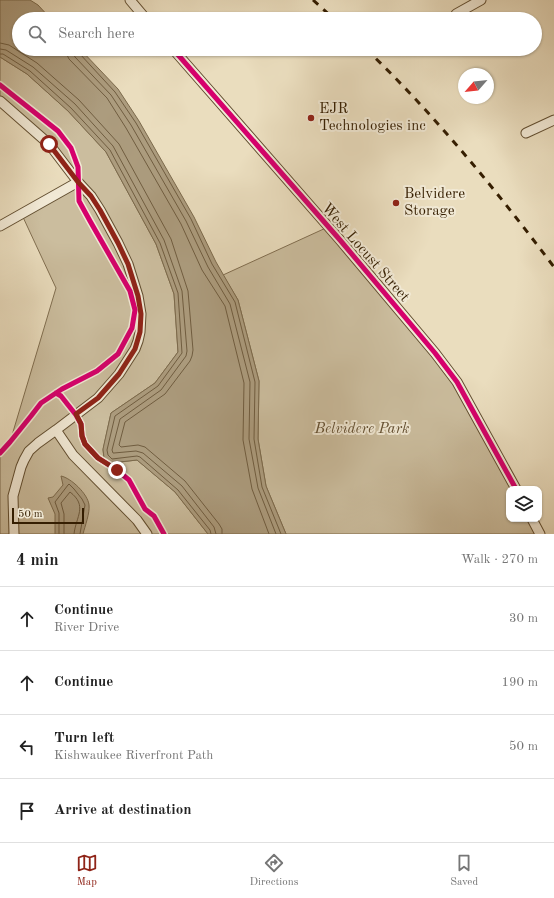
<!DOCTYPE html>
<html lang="en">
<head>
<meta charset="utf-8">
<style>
	:root { --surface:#fff; --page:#f2f2f2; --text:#222; --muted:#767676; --line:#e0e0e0; --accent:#8f2418 }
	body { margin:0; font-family:"Old Standard TT",serif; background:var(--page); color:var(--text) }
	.controls { position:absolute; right:12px; bottom:12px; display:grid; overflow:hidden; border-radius:8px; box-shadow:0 1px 3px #0004 }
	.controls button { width:36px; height:36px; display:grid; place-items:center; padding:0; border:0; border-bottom:1px solid var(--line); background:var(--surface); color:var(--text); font:20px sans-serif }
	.compass { position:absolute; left:458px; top:68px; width:36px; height:36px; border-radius:50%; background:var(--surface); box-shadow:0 1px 3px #0004; rotate:242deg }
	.scale { position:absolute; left:12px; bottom:10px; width:72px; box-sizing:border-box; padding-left:4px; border:2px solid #351e01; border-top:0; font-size:11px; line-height:14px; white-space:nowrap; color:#351e01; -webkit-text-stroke:3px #f1e9d5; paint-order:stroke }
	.stop { position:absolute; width:12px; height:12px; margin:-9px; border:3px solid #8f2418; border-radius:50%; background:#fff }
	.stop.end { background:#8f2418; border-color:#fff; box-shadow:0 1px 4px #0008 }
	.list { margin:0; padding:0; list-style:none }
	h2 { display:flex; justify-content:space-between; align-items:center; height:52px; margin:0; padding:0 16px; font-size:17px }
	h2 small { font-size:13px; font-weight:400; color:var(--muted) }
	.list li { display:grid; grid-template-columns:26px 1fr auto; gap:12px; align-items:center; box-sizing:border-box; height:64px; padding:0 16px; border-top:1px solid var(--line) }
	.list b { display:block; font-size:15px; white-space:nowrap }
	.list p { margin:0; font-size:13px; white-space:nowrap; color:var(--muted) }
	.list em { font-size:13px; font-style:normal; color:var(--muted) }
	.icon { flex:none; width:22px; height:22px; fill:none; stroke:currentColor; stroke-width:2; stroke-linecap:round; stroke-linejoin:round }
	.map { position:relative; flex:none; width:554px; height:534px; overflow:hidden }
	.search { position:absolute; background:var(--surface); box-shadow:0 1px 3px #0004; left:12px; right:12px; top:12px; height:44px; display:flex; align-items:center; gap:10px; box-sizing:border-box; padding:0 14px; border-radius:22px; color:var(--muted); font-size:15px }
	.sheet { height:308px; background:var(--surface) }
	nav { display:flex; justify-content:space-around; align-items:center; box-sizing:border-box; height:56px; border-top:1px solid var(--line); background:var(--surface); font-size:11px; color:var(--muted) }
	nav a { display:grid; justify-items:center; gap:2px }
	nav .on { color:var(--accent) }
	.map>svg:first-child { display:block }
	.green { fill:#cbbd9e; stroke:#806e50 }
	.water { fill:#ac9c7e; stroke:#7c6a4c }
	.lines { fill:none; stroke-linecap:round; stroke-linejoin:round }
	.shore { stroke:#705d40; stroke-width:1 }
	.minor-casing { stroke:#624e30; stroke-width:11 }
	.minor { stroke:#f1e9d5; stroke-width:9 }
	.rail { stroke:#351e01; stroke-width:3; stroke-dasharray:7 7; stroke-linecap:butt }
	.cycleway-casing { stroke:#f1e9d5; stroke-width:8 }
	.cycleway { stroke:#d6006c; stroke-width:5 }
	.route { stroke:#8f2418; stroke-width:5 }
	.poi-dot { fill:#8f2418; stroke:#f1e9d5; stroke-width:1.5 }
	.labels { text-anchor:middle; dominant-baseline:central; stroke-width:4; stroke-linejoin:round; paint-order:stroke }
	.poi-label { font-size:15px; fill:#351e01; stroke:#f1e9d5; text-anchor:start }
	.street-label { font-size:15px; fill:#351e01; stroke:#f1e9d5 }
	.park-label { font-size:15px; font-style:italic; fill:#624e30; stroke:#f1e9d5 }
</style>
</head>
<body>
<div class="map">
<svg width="554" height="534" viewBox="0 0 554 534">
	<rect width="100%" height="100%" fill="#eaddbe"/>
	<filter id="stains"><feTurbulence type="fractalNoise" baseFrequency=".005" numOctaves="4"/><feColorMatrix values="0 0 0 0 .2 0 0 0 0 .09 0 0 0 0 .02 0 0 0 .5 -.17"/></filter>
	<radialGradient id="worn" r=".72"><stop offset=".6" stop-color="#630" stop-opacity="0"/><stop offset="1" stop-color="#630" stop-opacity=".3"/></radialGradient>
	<!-- green -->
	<path class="green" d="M0 57 27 74 68 111 106 152 156 244 174 294 178 352 155 383 111 413 103 450 104 458 111 463 137 460 175 492 208 534H0V448L10 442 56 288 22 215 78 181 49 144 0 101Z
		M328 227 435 353 516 489H509V519H532L540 534H286L266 486 258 439 259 381 238 300 223 275Z"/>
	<!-- water -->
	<path class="water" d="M0 0H30L38 5 51 19H19V49H80L118 89 139 121 194 217 216 262 238 300 259 381 258 439 266 486 286 534H208L175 492 137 460 111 463 104 458 103 449 111 413 155 383 178 352 174 294 156 244 106 152 68 111 27 74 0 57Z
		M61 476C71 478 88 494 89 505 90 513 85 526 83 534H55V514L48 498 53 497 63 485Z"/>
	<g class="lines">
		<!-- shore -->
		<path class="shore" d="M0 43 9 45 37 63 79 100 119 144 171 239 188 291 193 350 192 356 190 361 165 394 125 422 119 445 121 447 138 445 145 447 185 481 219 524 222 529V534
			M0 49 6 50 33 67 75 104 113 146 164 240 182 291 187 351 186 356 161 390 120 419 112 450 113 453H114L136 451 143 453 182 486 214 527 216 534
			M66 49 67 55 69 59 107 98 126 128 181 224 202 270 225 306 244 383 243 440 252 489 269 534
			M72 49 73 53 75 57 111 95 131 125 186 221 208 267 230 304 250 382 249 439 258 488 276 534
			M78 49 79 53 115 92 136 123 191 219 212 264 235 302 255 382 254 439 262 487 281 534
			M0 54H3L30 71 71 108 110 150 160 243 178 293 182 353 158 386 115 416 107 450 108 455 112 459 137 456 140 457 178 490 210 530 211 534
			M59 534V513L55 502 68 485 69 484 74 489 82 499 85 505 80 534
			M64 534V514L61 503 70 492C88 506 76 516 74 534"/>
		<defs>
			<path id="minor" d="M130 0 146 19
				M456 14 481 0
				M173 49 340 240 435 353 457 382 516 489
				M0 101 49 144 78 182 91 196 100 210 118 243 128 264 138 296 141 314 140 332 138 341 135 349 119 374 98 398 56 430 38 443 29 451 24 460 21 467 13 496 14 534
				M526 133 554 120
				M0 226 78 182
				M56 430 73 455 137 520 147 534
				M532 519 540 534"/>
		</defs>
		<!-- minor casing -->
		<use href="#minor" class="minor-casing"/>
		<!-- minor -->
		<use href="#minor" class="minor"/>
		<!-- rail -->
		<path class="rail" d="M313 0 334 19
			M366 49C435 115 496 190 554 267"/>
		<defs>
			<path id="cycleway" d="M173 49 340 240 435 353 457 382 516 489
				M0 85 58 131 71 148 78 167 79 201 90 221 130 291 135 310 132 328 118 354 97 371 62 389 41 403 31 416 10 442 0 453
				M56 393 61 396 76 415 81 424 82 436 85 444 98 458 117 470 129 480 145 509 154 516 164 534"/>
		</defs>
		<!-- cycleway casing -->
		<use href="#cycleway" class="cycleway-casing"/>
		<!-- cycleway -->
		<use href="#cycleway" class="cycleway"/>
	</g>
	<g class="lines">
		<!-- route -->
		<path class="route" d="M49 144 78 182 91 196 100 210 118 243 128 264 138 296 141 314 140 332 135 349 119 374 98 398 76 414 81 424 82 436 85 444 98 458 117 470"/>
	</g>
	<!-- markers -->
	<g class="poi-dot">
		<circle cx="311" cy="118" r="4"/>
		<circle cx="396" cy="203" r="4"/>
	</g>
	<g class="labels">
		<!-- poi labels -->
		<g class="poi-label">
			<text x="319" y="109">EJR<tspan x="319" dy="17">Technologies inc</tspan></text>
			<text x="404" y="194">Belvidere<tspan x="404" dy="17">Storage</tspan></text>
		</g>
		<!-- street labels -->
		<g class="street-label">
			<text transform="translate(365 253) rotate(49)">West Locust Street</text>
		</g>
		<!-- park labels -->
		<g class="park-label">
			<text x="362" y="429">Belvidere Park</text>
		</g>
	</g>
	<rect width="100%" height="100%" filter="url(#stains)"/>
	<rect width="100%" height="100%" fill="url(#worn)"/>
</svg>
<div class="controls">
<button><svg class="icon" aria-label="layers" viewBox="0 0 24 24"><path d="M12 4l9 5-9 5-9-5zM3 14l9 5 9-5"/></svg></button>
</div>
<svg class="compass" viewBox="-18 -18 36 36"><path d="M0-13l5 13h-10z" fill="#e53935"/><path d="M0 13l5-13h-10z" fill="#767676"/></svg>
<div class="scale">50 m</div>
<div class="stop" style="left:49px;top:144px"></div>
<div class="stop end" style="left:117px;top:470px"></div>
<div class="search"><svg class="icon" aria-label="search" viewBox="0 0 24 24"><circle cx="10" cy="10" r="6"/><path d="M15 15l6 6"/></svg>Search here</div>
</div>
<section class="sheet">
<h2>4 min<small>Walk · 270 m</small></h2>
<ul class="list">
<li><svg class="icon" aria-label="ahead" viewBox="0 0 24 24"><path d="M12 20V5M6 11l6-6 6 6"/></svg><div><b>Continue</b><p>River Drive</p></div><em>30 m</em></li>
<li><svg class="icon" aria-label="ahead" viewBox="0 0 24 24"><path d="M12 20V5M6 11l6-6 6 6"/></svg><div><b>Continue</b></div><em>190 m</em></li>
<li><svg class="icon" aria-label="left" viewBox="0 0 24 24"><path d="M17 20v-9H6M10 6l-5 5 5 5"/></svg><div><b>Turn left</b><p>Kishwaukee Riverfront Path</p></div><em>50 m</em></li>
<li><svg class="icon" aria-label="arrive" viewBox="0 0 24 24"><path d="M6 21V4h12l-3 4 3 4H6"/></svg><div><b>Arrive at destination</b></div></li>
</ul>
</section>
<nav>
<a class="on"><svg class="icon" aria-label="map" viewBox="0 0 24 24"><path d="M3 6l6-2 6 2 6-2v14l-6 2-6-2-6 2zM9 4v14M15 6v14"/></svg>Map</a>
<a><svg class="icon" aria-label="directions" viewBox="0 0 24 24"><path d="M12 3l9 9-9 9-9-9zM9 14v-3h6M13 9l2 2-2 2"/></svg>Directions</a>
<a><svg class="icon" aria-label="saved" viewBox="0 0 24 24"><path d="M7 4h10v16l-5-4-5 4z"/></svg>Saved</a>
</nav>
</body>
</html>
